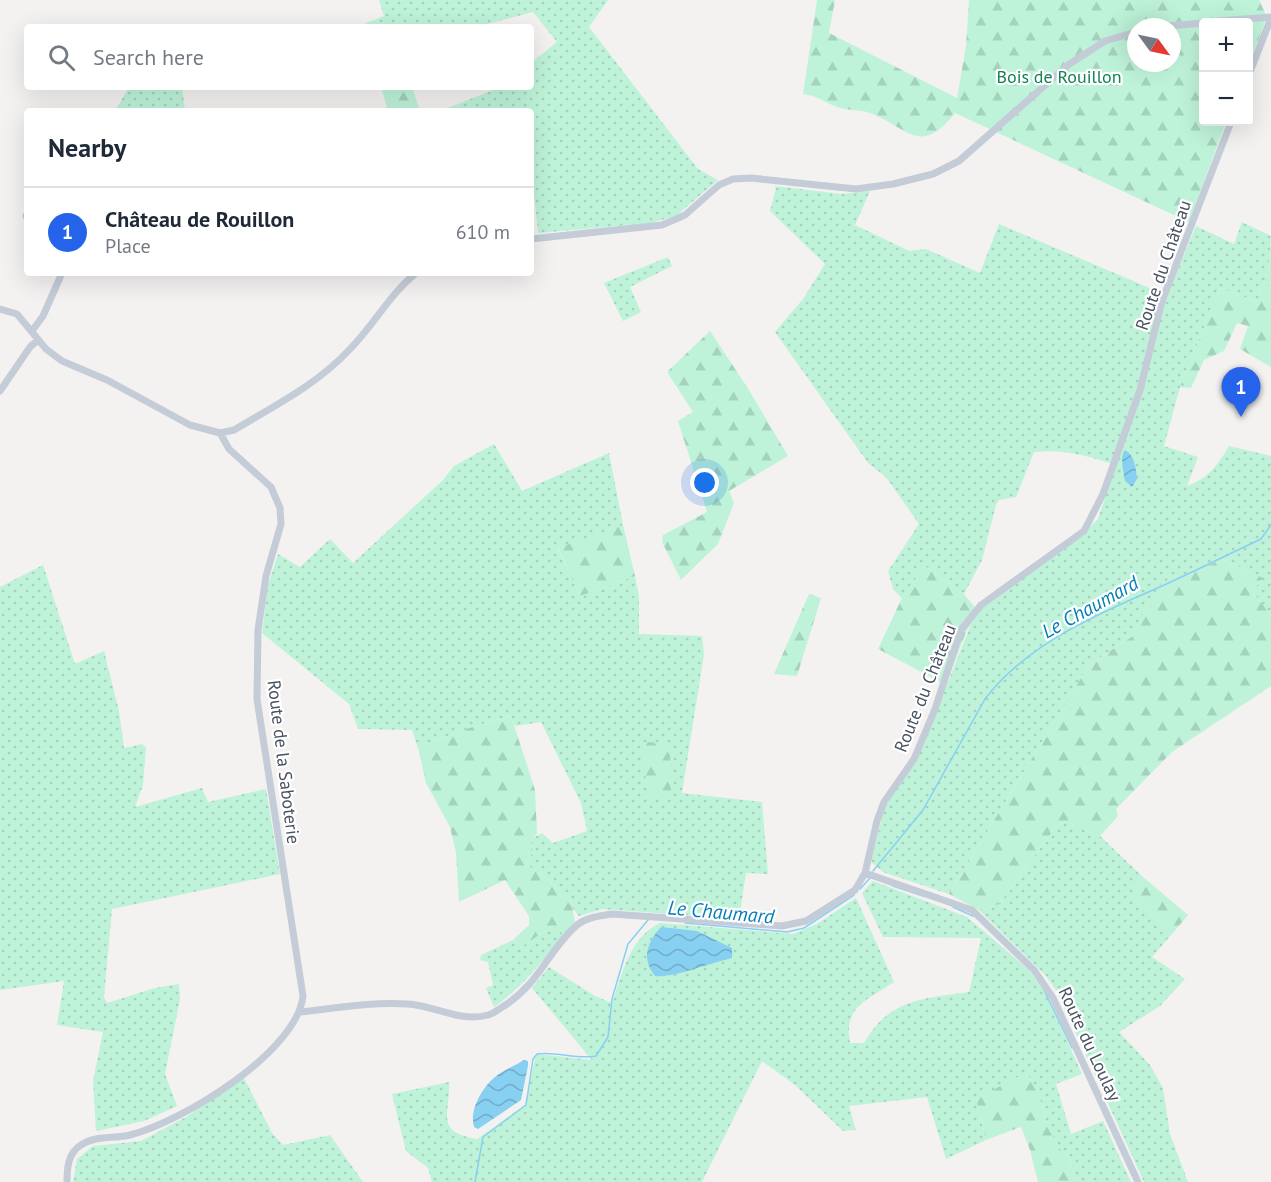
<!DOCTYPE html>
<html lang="en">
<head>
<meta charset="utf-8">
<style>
	:root { --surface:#fff; --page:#f6f6f7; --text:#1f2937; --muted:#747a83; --line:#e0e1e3; --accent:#2563eb }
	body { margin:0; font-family:"PT Sans",sans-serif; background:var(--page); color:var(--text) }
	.controls { position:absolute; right:18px; top:18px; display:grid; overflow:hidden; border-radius:6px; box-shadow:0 6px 24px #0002 }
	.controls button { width:54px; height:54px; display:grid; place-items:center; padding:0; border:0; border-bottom:2px solid var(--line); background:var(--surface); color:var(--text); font:30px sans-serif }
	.compass { position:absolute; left:1127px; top:18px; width:54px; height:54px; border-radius:50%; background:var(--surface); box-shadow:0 6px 24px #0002; rotate:123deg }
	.you { position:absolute; left:705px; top:483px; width:21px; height:21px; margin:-15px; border:4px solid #fff; border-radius:50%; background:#1a73e8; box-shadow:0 0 0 9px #1a73e833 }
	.badge { display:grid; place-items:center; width:39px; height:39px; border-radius:50%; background:var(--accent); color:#fff; font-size:20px; font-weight:700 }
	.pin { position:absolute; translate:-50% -50px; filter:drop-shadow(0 2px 3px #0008) }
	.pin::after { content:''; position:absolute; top:32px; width:21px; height:18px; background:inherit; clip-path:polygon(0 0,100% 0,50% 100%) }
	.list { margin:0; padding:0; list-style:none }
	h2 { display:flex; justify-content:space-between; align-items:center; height:78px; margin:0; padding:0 24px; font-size:26px }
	h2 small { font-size:20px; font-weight:400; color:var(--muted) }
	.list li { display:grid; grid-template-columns:39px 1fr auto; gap:18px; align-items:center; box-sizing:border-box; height:90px; padding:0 24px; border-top:2px solid var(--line) }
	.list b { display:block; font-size:22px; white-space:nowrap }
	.list p { margin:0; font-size:20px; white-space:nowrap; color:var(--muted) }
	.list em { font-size:20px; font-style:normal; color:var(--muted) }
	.icon { flex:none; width:33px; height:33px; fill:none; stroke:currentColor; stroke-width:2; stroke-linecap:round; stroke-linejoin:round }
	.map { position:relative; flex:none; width:1271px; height:1182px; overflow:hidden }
	.search { position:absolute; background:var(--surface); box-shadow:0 6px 24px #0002; left:24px; top:24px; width:510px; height:66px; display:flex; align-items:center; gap:15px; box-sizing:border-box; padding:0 21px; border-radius:6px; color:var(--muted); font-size:22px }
	.panel { position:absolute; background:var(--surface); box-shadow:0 6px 24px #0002; left:24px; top:108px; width:510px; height:168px; border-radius:6px }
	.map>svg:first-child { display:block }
	.grass { fill:url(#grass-dots) }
	.forest { fill:url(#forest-firs); fill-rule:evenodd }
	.water { fill:url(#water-waves) }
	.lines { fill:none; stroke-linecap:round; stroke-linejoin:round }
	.stream { stroke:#88d0f2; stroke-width:1.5 }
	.minor { stroke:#c4ccd7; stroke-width:7 }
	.labels { text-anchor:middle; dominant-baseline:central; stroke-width:4.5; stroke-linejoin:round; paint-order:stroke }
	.park-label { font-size:18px; fill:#118357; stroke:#fff }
	.street-label { font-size:18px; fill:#485260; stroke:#fff }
	.water-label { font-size:20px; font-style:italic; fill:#037db8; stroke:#fff }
</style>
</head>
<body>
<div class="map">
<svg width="1271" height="1182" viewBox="0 0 1271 1182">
	<defs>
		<pattern id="grass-dots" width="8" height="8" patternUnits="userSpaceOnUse" patternTransform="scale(1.5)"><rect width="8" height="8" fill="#bef3d9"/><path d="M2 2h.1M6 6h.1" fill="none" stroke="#a5d2bd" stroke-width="1.8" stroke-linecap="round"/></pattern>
		<pattern id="forest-firs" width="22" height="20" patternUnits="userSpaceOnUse" patternTransform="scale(1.5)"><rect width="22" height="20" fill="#bef3d9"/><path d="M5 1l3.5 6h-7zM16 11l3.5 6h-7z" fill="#a5d2bd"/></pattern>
		<pattern id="water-waves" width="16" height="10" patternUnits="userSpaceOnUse" patternTransform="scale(1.5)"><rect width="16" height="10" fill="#88d0f2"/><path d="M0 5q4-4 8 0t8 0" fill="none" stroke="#71abc7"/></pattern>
	</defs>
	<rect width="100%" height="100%" fill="#f4f1f1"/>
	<!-- grass -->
	<path class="grass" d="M379 0H608L589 27 698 169 718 180 677 215 652 223 538 233 531 164V111H440L501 87H531V63L557 42 533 12 476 27H365L364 24 384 16Z
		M129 87H182L185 111H115Z
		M774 186 842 194 870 191 855 225 909 251 926 249 980 273 999 224 1152 289 1168 293 1196 226 1234 244 1242 222 1271 236 1268 273 1257 302 1220 288 1180 387 1164 446 1198 457 1187 486C1209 478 1217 466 1229 446L1271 456V615L1252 591 1263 578 1222 559 1179 579 1168 575 1149 601 1133 636 1089 665 949 894 883 872 871 862 884 809 922 748 973 619 984 606 1080 537 1098 519 1116 465C1088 456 1064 449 1034 452L1016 497 999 500 996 505 982 560 964 594 925 566 902 598 893 589 888 571 919 524 886 477 868 463 775 332 803 299 825 264 770 211 776 188Z
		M668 257 672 266 630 287 641 312 623 321 604 283Z
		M494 444 522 491 609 453 623 525 558 549 580 596 635 576 639 597V634L702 636 704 654 682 793 762 802 768 874 746 873 739 919 602 909 579 916 549 880 526 864 532 853 531 839 542 833 553 843 587 831 581 803 541 722 515 726 510 716 462 730 418 748 412 730 358 729 349 704 262 633 268 585 278 554 300 567 330 539 353 563 443 480 454 466Z
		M43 565 75 664 104 651 119 711 124 748 142 744 146 748 143 785 135 807 202 788 208 802 266 789 280 874 112 909 104 997 107 1003 155 988 179 984 180 999 165 1074 177 1106 144 1121 96 1131 93 1081 103 1032 57 1025 64 981 0 990V587Z
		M1066 821 1100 836 1143 877 1133 888 1134 899 1172 934 1152 957 1185 979 1160 1006 1119 1032 1150 1065 1163 1088 1170 1134 1188 1182H1144L1056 990 1046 976 979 910 997 905 1002 900 1057 825Z
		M873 881 967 917 1029 970 1045 992 1082 1074 1056 1084 1071 1134 1103 1121 1131 1182H1078L1068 1157 1059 1148 1047 1125 1039 1096 976 1099 986 1140 946 1159 927 1097 849 1106 856 1130 843 1131 795 1085 762 1061 702 1182H432L428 1168 406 1151 392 1094 449 1082C451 1112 433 1132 477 1139L525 1105 536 1054 592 1060 532 988 549 967 595 996 612 1003C622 974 630 937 660 923L793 934 817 924 856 898 894 982C868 1000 843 1006 850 1043H864C890 998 923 999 969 992L981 938 883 937 862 893Z
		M553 926 563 934C542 963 523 986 494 1007L486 988 493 985 488 962 480 960 481 955 513 940 521 947Z
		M244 1078 272 1133 283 1145 330 1135 363 1182H73L77 1159 93 1146 141 1141 186 1117Z"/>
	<!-- forest -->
	<path class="forest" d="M817 0H835L829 33 957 98 966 46 969 0H1259L1267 17 1249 64 1248 22H1204V122H1226L1189 222 955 113C921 155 911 131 873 114 861 109 849 111 837 107 823 102 819 96 803 94ZM1136 27H1172V63H1136Z
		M381 87H412L420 111H388Z
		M1271 240V367L1240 349 1248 326 1237 323 1224 351 1204 360 1191 388 1180 387 1220 288 1257 302 1268 273Z
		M710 331 749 390 788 456 729 491 734 503 718 544 681 580 662 542 663 535 707 512 678 421 693 412 667 372Z
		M623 525 635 576 580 596 558 548Z
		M1222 559 1263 578 1252 591 1271 615V686L1172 752 1116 809 1118 816 1100 836 1066 821 1057 825 1002 900 997 905 979 910 949 894 1089 665 1133 636 1149 601 1168 575 1180 578Z
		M925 566 964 594 979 612 966 632 946 685 878 649 902 598Z
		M809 594 821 598 797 676 774 674Z
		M511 716 535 790 537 834 531 839 532 853 526 864 549 880 572 907 575 922 563 934 553 926 521 947 513 940 529 925V916L505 880 459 902 456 852 450 827 426 783 418 748 462 730Z
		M639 742 670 743 671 796H649Z
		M1143 877 1188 915 1172 934 1134 899 1133 888Z
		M1027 1072 1039 1096 1047 1125 1059 1148 1068 1157 1078 1182H1038L1030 1150 1021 1127 986 1140 976 1099Z"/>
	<!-- water -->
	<path class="water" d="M1125 450C1135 455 1136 469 1137 479L1132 487 1125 481C1124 472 1119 457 1125 450Z
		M661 927 697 931 732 948V958C710 963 674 978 655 976 641 959 647 942 661 927Z
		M524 1060 528 1061V1066L521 1100 478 1129 474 1127C469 1110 482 1088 495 1077 503 1070 515 1066 524 1060Z"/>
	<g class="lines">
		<!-- stream -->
		<path class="stream" d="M873 871 923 810 985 699C1025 646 1093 616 1153 590 1189 574 1225 556 1261 539L1271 525
			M893 886 923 896
			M860 889 870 878
			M953 907 973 916
			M685 923 787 932 804 928 854 895
			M1044 990 1072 1048
			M475 1182 483 1137 526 1105 533 1059 537 1054C557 1051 577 1060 596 1056L608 1037 612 999 628 944 648 920"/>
		<!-- minor -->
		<path class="minor" d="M1206 22 1271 17
			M1155 27 1204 23
			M1248 77 1271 18
			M26 216 27 218
			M531 239 662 225 685 215 719 185 733 179 751 178 856 189 893 184 933 174 959 161 1068 65 1105 41 1136 32
			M0 309 17 314 46 349 62 361 107 380 190 425 220 433 234 430C274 406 318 384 350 349 374 325 389 295 416 273
			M32 331 43 316 62 273
			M0 391 30 347 38 340
			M865 873 972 910 1034 970 1053 998 1138 1182
			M301 1012C336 1008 371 1002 407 1004 434 1005 460 1023 488 1015 493 1014 499 1009 504 1006 541 982 548 950 577 925 587 917 600 916 612 914L782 926 806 921 855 890 865 873 877 821 884 802 914 759 935 709 961 630 981 605 1084 531 1103 494 1140 390 1162 301 1231 122
			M67 1182C67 1168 68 1153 81 1145 96 1135 114 1139 130 1135 182 1122 297 1052 303 996L257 699 258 630 266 576 281 524 280 508 271 487 229 449 220 433"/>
	</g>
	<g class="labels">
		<!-- park labels -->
		<g class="park-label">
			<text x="1059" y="76">Bois de Rouillon</text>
		</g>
		<!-- street labels -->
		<g class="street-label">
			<text transform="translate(1163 265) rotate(-71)">Route du Château</text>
			<text transform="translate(925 688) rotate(-68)">Route du Château</text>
			<text transform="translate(284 762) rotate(83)">Route de la Saboterie</text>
			<text transform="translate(1090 1044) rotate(65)">Route du Loulay</text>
		</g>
		<!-- water labels -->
		<g class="water-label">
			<text transform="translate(1090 607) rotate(-29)">Le Chaumard</text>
			<text transform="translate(721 912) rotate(5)">Le Chaumard</text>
		</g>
	</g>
</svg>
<div class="controls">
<button>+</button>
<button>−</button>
</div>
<svg class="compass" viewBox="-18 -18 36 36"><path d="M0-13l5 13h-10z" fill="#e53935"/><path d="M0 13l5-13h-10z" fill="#747a83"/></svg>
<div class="you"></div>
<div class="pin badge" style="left:1241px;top:417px">1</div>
<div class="search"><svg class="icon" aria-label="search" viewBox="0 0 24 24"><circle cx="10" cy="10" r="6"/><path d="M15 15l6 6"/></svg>Search here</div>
<section class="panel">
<h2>Nearby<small></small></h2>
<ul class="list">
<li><span class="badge">1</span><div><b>Château de Rouillon</b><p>Place</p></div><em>610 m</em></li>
</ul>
</section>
</div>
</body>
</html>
